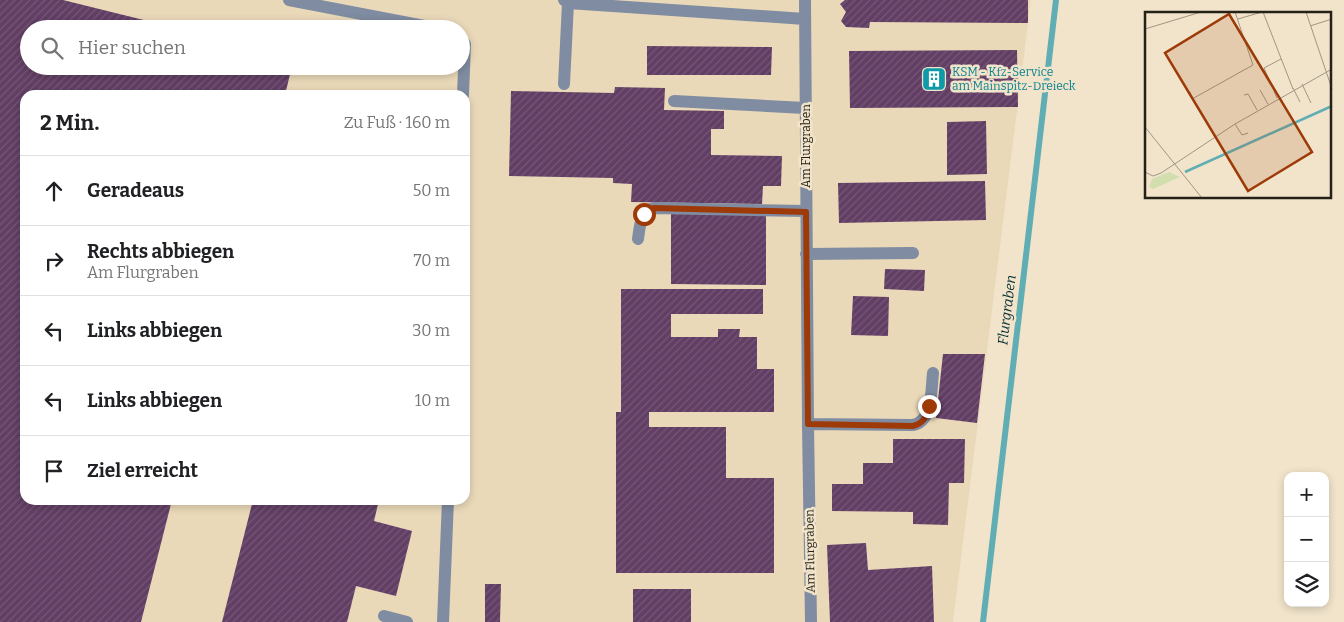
<!DOCTYPE html>
<html lang="de">
<head>
<meta charset="utf-8">
<style>
	:root { --surface:#fff; --page:#f2f2f2; --text:#202124; --muted:#757577; --line:#e0e0e0 }
	body { margin:0; font-family:Bitter,serif; background:var(--page); color:var(--text) }
	.controls { position:absolute; right:15px; bottom:15px; display:grid; overflow:hidden; border-radius:10px; box-shadow:0 2px 8px #0003 }
	.controls button { width:45px; height:45px; display:grid; place-items:center; padding:0; border:0; border-bottom:1px solid var(--line); background:var(--surface); color:var(--text); font:25px sans-serif }
	.stop { position:absolute; width:15px; height:15px; margin:-11px; border:4px solid #9e3a08; border-radius:50%; background:#fff }
	.stop.end { background:#9e3a08; border-color:#fff; box-shadow:0 1px 5px #0008 }
	.list { margin:0; padding:0; list-style:none }
	h2 { display:flex; justify-content:space-between; align-items:center; height:65px; margin:0; padding:0 20px; font-size:21px }
	h2 small { font-size:16px; font-weight:400; color:var(--muted) }
	.list li { display:grid; grid-template-columns:32px 1fr auto; gap:15px; align-items:center; box-sizing:border-box; height:70px; padding:0 20px; border-top:1px solid var(--line) }
	.list b { display:block; font-size:19px; white-space:nowrap }
	.list p { margin:0; font-size:16px; white-space:nowrap; color:var(--muted) }
	.list em { font-size:16px; font-style:normal; color:var(--muted) }
	.icon { flex:none; width:28px; height:28px; fill:none; stroke:currentColor; stroke-width:2; stroke-linecap:round; stroke-linejoin:round }
	.map { position:relative; flex:none; width:1344px; height:622px; overflow:hidden }
	.search { position:absolute; background:var(--surface); box-shadow:0 2px 8px #0003; left:20px; top:20px; width:450px; height:55px; display:flex; align-items:center; gap:12px; box-sizing:border-box; padding:0 18px; border-radius:28px; color:var(--muted); font-size:19px }
	.panel { position:absolute; background:var(--surface); box-shadow:0 2px 8px #0003; left:20px; top:90px; width:450px; height:415px; border-radius:15px }
	.map>svg:first-child { display:block }
	.built { fill:#ead9b9; fill-rule:evenodd }
	.lines { fill:none; stroke-linecap:round; stroke-linejoin:round }
	.stream { stroke:#60aeb4; stroke-width:6 }
	.building { fill:url(#building-hatch) }
	.minor { stroke:#808ca1; stroke-width:12 }
	.route { stroke:#9e3a08; stroke-width:6 }
	.labels { text-anchor:middle; dominant-baseline:central; stroke-width:5; stroke-linejoin:round; paint-order:stroke }
	.culture-label { font-size:12px; fill:#0d838f; stroke:#f1e4cb; text-anchor:start }
	.street-label { font-size:12px; fill:#252117; stroke:#f1e4cb }
	.water-label { font-size:14px; font-style:italic; fill:#083033; stroke:#f1e4cb }
	.inset-river { fill:none; stroke:#60aeb4; stroke-width:2.5 }
	.inset-road { fill:none; stroke:#9f9683; stroke-width:1 }
	.view { fill:#9e3a08; fill-opacity:0.15; stroke:#9e3a08; stroke-width:2.5 }
	.inset-edge { fill:none; stroke:#252117; stroke-width:2.5 }
</style>
</head>
<body>
<div class="map">
<svg width="1344" height="622" viewBox="0 0 1344 622">
	<defs>
		<pattern id="building-hatch" width="6" height="6" patternUnits="userSpaceOnUse" patternTransform="scale(1.25)"><rect width="6" height="6" fill="#623e65"/><path d="M-1 1l2-2M0 6l6-6M5 7l2-2" fill="none" stroke="#745776"/></pattern>
	</defs>
	<rect width="100%" height="100%" fill="#f1e4cb"/>
	<!-- built -->
	<path class="built" d="M0 0H1031L953 622H0ZM29 29H461V66H29ZM25 95H465V500H25Z"/>
	<g class="lines">
		<!-- stream -->
		<path class="stream" d="M983 622 1056 0"/>
	</g>
	<!-- building -->
	<path class="building" d="M0 0H63L176 28 29 29V66H292L285 95H25V500H172L141 622H0Z
		M845 0H1028V23L870 22 869 28 846 27 841 21 846 12 840 4Z
		M647 46 772 47 771 75H647Z
		M1017 50 1018 107 850 108 849 51Z
		M615 87 665 88 664 110 724 111V129H711V155L782 156 781 186H763L762 204 631 202 632 184 613 183V178L509 176 511 91 614 93Z
		M986 121 987 174 947 175V122Z
		M985 181 986 220 839 223 838 183Z
		M671 214H766V285L671 284Z
		M885 269 925 270 924 291 884 289Z
		M621 289H763V314H671V337H718V329H740L739 337H757V369H774V412H649V427H726V478H774V573H616V412H621Z
		M853 296 889 297 888 336 851 335Z
		M943 354H985L977 423 936 418Z
		M893 439H965L964 483H949L948 525 913 524V512L832 511V484H863V463H893Z
		M253 500H379L374 521 412 531 396 596 356 586 347 622H222Z
		M866 543 868 570 932 566 934 622H830L827 545Z
		M485 584H501L500 622H485Z
		M633 589H691V622H633Z"/>
	<g class="lines">
		<!-- minor -->
		<path class="minor" d="M289 0 440 29
			M564 0 568 3 805 19
			M805 0 808 424 811 622
			M461 40 465 44 463 95
			M564 84 568 3
			M674 101 805 108
			M638 239C640 225 640 213 654 208L806 211
			M806 254 913 253
			M808 424 913 425C933 421 931 390 933 373
			M384 616 407 622
			M443 622 448 500"/>
	</g>
	<g class="lines">
		<!-- route -->
		<path class="route" d="M644 214 649 210 654 208 806 212 808 424 913 426C924 423 926 417 929 406"/>
	</g>
	<!-- icons -->
	<defs>
		<symbol id="building-square" viewBox="-11 -11 22 22"><rect x="-9" y="-9" width="18" height="18" rx="4" fill="#0f9aa8" stroke="#f1e4cb"/><path d="M-4-6H4V6H1V3H-1V6H-4ZM-2.5-4.3h1.7v1.8h-1.7ZM.8-4.3h1.7v1.8H.8ZM-2.5-1h1.7V.8h-1.7ZM.8-1h1.7V.8H.8Z" fill="#fff"/></symbol>
	</defs>
	<g fill-rule="evenodd">
		<use href="#building-square" x="920" y="65" width="28" height="28"/>
	</g>
	<g class="labels">
		<!-- culture labels -->
		<g class="culture-label">
			<text x="952" y="72">KSM - Kfz-Service<tspan x="952" dy="14">am Mainspitz-Dreieck</tspan></text>
		</g>
		<!-- street labels -->
		<g class="street-label">
			<text transform="translate(806 146) rotate(-90)">Am Flurgraben</text>
			<text transform="translate(810 551) rotate(-91)">Am Flurgraben</text>
		</g>
		<!-- water labels -->
		<g class="water-label">
			<text transform="translate(1007 310) rotate(-83)">Flurgraben</text>
		</g>
	</g>
	<!-- overview -->
	<g transform="translate(1145 12)">
		<rect width="186" height="186" fill="#f1e4cb"/>
		<path d="M24 160 35 165 8 177 4 175 7 167Z" fill="#d3deaf"/>
		<path class="inset-river" d="M40 160 187 94"/>
		<path class="inset-road" d="M118 0 148 77M161 0 187 77M93 7 117 0M165 14 187 7M0 17 56 0M157 72 166 91M148 76 155 90M115 78 123 92M45 80 47 87 108 53 90 0M99 83 103 82 112 98M132 86 119 56 136 47M90 112 97 123 103 121M0 115 57 186M0 160 8 164 16 161 90 112 187 57"/>
		<path class="view" d="M84 2 167 140 103 179 20 41Z"/>
		<rect width="186" height="186" class="inset-edge"/>
	</g>
</svg>
<div class="controls">
<button>+</button>
<button>−</button>
<button><svg class="icon" aria-label="layers" viewBox="0 0 24 24"><path d="M12 4l9 5-9 5-9-5zM3 14l9 5 9-5"/></svg></button>
</div>
<div class="stop" style="left:644px;top:214px"></div>
<div class="stop end" style="left:929px;top:406px"></div>
<div class="search"><svg class="icon" aria-label="search" viewBox="0 0 24 24"><circle cx="10" cy="10" r="6"/><path d="M15 15l6 6"/></svg>Hier suchen</div>
<section class="panel">
<h2>2 Min.<small>Zu Fuß · 160 m</small></h2>
<ul class="list">
<li><svg class="icon" aria-label="ahead" viewBox="0 0 24 24"><path d="M12 20V5M6 11l6-6 6 6"/></svg><div><b>Geradeaus</b></div><em>50 m</em></li>
<li><svg class="icon" aria-label="right" viewBox="0 0 24 24"><path d="M7 20v-9h11M14 6l5 5-5 5"/></svg><div><b>Rechts abbiegen</b><p>Am Flurgraben</p></div><em>70 m</em></li>
<li><svg class="icon" aria-label="left" viewBox="0 0 24 24"><path d="M17 20v-9H6M10 6l-5 5 5 5"/></svg><div><b>Links abbiegen</b></div><em>30 m</em></li>
<li><svg class="icon" aria-label="left" viewBox="0 0 24 24"><path d="M17 20v-9H6M10 6l-5 5 5 5"/></svg><div><b>Links abbiegen</b></div><em>10 m</em></li>
<li><svg class="icon" aria-label="arrive" viewBox="0 0 24 24"><path d="M6 21V4h12l-3 4 3 4H6"/></svg><div><b>Ziel erreicht</b></div></li>
</ul>
</section>
</div>
</body>
</html>
